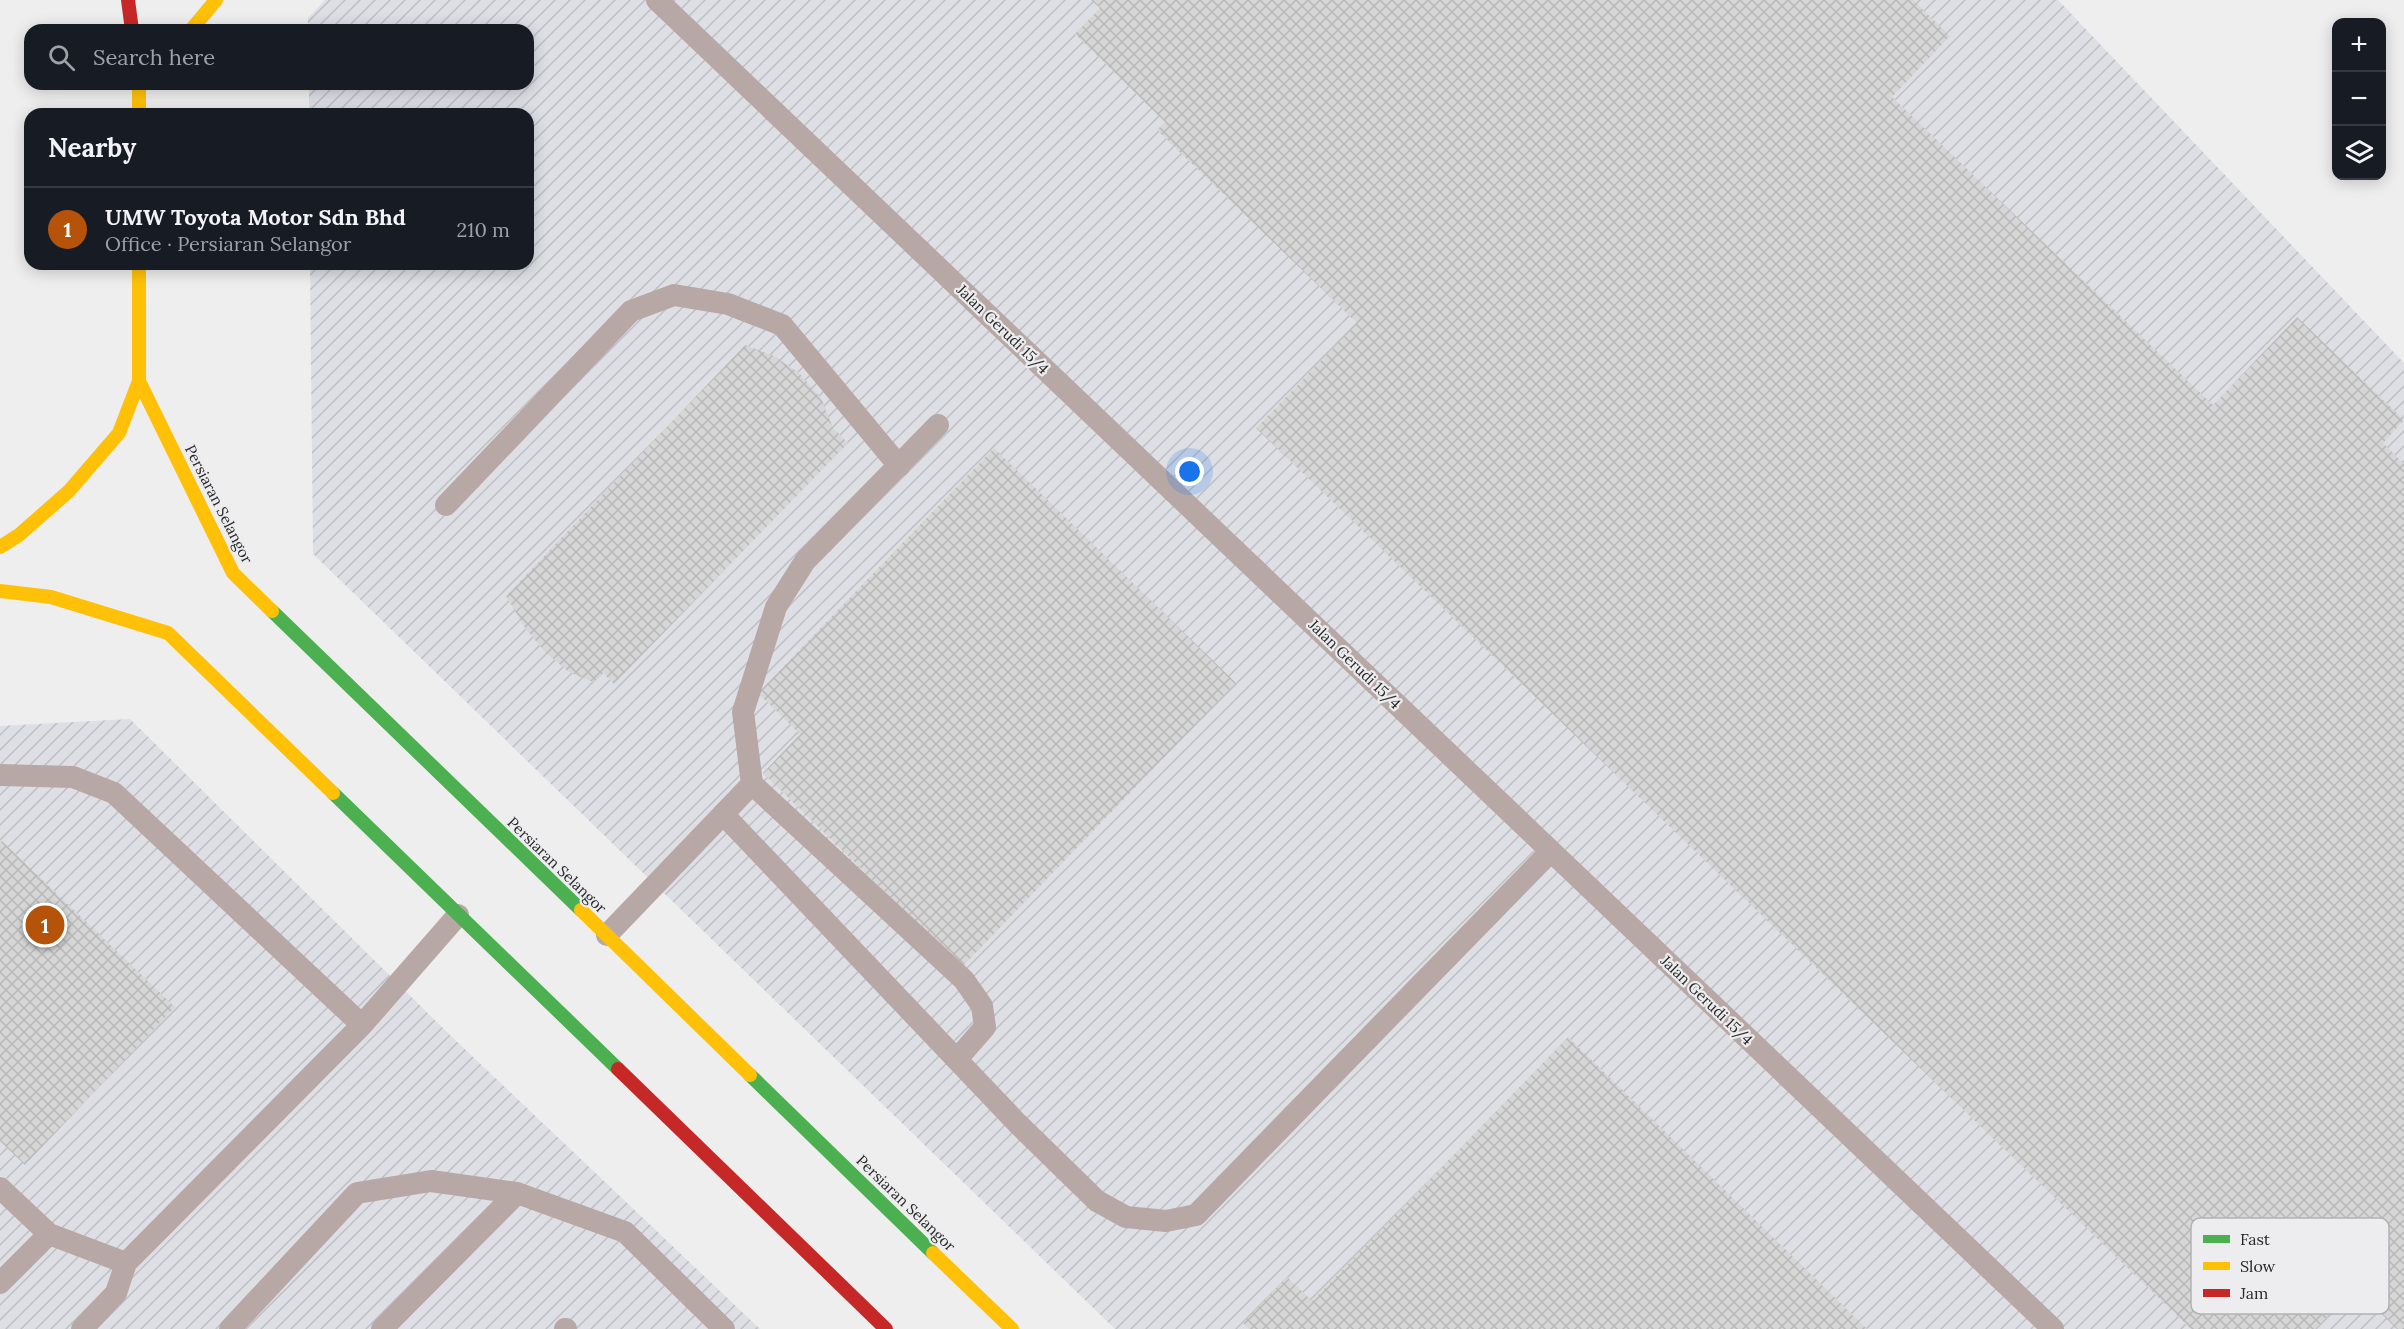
<!DOCTYPE html>
<html lang="en">
<head>
<meta charset="utf-8">
<style>
	:root { --surface:#171b24; --page:#20242c; --text:#f1f3f6; --muted:#9ea1a6; --line:#363941; --accent:#b45309 }
	body { margin:0; font-family:Lora,serif; background:var(--page); color:var(--text) }
	.controls { position:absolute; right:18px; top:18px; display:grid; overflow:hidden; border-radius:12px; box-shadow:0 3px 15px #0003 }
	.controls button { width:54px; height:54px; display:grid; place-items:center; padding:0; border:0; border-bottom:2px solid var(--line); background:var(--surface); color:var(--text); font:30px sans-serif }
	.you { position:absolute; left:1190px; top:472px; width:21px; height:21px; margin:-15px; border:4px solid #fff; border-radius:50%; background:#1a73e8; box-shadow:0 0 0 9px #1a73e833 }
	.badge { display:grid; place-items:center; width:39px; height:39px; border-radius:50%; background:var(--accent); color:#fff; font-size:20px; font-weight:700 }
	.pin { position:absolute; translate:-50% -50%; border:3px solid #fff; box-shadow:0 2px 6px #0006 }
	.list { margin:0; padding:0; list-style:none }
	h2 { display:flex; justify-content:space-between; align-items:center; height:78px; margin:0; padding:0 24px; font-size:26px }
	h2 small { font-size:20px; font-weight:400; color:var(--muted) }
	.list li { display:grid; grid-template-columns:39px 1fr auto; gap:18px; align-items:center; box-sizing:border-box; height:84px; padding:0 24px; border-top:2px solid var(--line) }
	.list b { display:block; font-size:22px; white-space:nowrap }
	.list p { margin:0; font-size:20px; white-space:nowrap; color:var(--muted) }
	.list em { font-size:20px; font-style:normal; color:var(--muted) }
	.icon { flex:none; width:33px; height:33px; fill:none; stroke:currentColor; stroke-width:2; stroke-linecap:round; stroke-linejoin:round }
	.map { position:relative; flex:none; width:2404px; height:1329px; overflow:hidden }
	.search { position:absolute; background:var(--surface); box-shadow:0 3px 15px #0003; left:24px; top:24px; width:510px; height:66px; display:flex; align-items:center; gap:15px; box-sizing:border-box; padding:0 21px; border-radius:18px; color:var(--muted); font-size:22px }
	.panel { position:absolute; background:var(--surface); box-shadow:0 3px 15px #0003; left:24px; top:108px; width:510px; height:162px; border-radius:18px }
	.map>svg:first-child { display:block }
	.industrial { fill:url(#industrial-furrows) }
	.building { fill:url(#building-cross-hatch) }
	.lines { fill:none; stroke-linecap:round; stroke-linejoin:round }
	.lane { stroke:#b7a8a5; stroke-width:22 }
	.fast { stroke:#4caf50; stroke-width:14 }
	.slow { stroke:#ffc107; stroke-width:14 }
	.jam { stroke:#c62828; stroke-width:14 }
	.labels { text-anchor:middle; dominant-baseline:central; stroke-width:4.5; stroke-linejoin:round; paint-order:stroke }
	.street-label { font-size:15px; fill:#272828; stroke:#ededf0 }
	.key { fill:#ededf0; stroke:#b2b2b4; stroke-width:1.5 }
	.key-label { font-size:16px; fill:#272828 }
</style>
</head>
<body>
<div class="map">
<svg width="2404" height="1329" viewBox="0 0 2404 1329">
	<defs>
		<pattern id="industrial-furrows" width="10" height="10" patternUnits="userSpaceOnUse" patternTransform="scale(1.5)"><rect width="10" height="10" fill="#dedfe5"/><path d="M-1 1l2-2M0 10L10 0M9 11l2-2" fill="none" stroke="#bebfc4"/></pattern>
		<pattern id="building-cross-hatch" width="8" height="8" patternUnits="userSpaceOnUse" patternTransform="scale(1.5)"><rect width="8" height="8" fill="#d6d6d7"/><path d="M0 0l8 8M0 8l8-8" fill="none" stroke="#b8b8b9"/></pattern>
	</defs>
	<rect width="100%" height="100%" fill="#eeeeef"/>
	<!-- industrial -->
	<path class="industrial" d="M325 0H2058L2404 363V1329H1115L313 554 310 264H528V114H309V84H528V30H308V18Z
		M130 719 452 1037 760 1329H0V726Z"/>
	<!-- building -->
	<path class="building" d="M1091 0H1913L1950 36 1892 97 2213 405 2297 317 2404 420 2383 443 2404 464V1329H2397L2355 1288 2315 1329H2191L1256 428 1357 323 1157 130 1165 122 1075 34 1100 8Z
		M745 345 774 356 799 373 821 398 833 428 848 443 614 684 603 673 593 682 569 672 546 653 525 628 506 596Z
		M994 448 1236 683 962 967 763 773 800 734 758 693Z
		M2 841 175 1007 25 1165 0 1141V843Z
		M1568 1037 1867 1329H1249L1243 1323 1287 1277 1312 1301Z"/>
	<g class="lines">
		<!-- lane -->
		<path class="lane" d="M657 0 2053 1329
			M446 505 631 311 674 295 728 304 782 325 899 466
			M0 775 73 777 114 793 362 1025
			M752 784 964 980 982 1006 985 1027 957 1059
			M723 814 1018 1124 1097 1201 1126 1217 1166 1221 1196 1215 1551 851
			M607 935 752 784 743 712 776 607 805 561 938 425
			M0 1188 49 1234 126 1263 362 1025 458 915
			M0 1283 49 1234
			M82 1329 116 1293 126 1263
			M230 1329 357 1193 431 1181 517 1193 625 1232 724 1329
			M382 1329 517 1193
			M565 1329H566"/>
		<!-- fast -->
		<path class="fast" d="M272 611 581 910
			M333 793 618 1069
			M750 1075 933 1253"/>
		<!-- slow -->
		<path class="slow" d="M191 30 216 0
			M139 84V114
			M139 381 233 573 272 611
			M0 547 19 535 69 491 119 433 139 381V264
			M0 591 51 597 168 633 333 793
			M581 910 750 1075
			M933 1253 1012 1329"/>
		<!-- jam -->
		<path class="jam" d="M128 0 132 30
			M618 1069 886 1329"/>
	</g>
	<g class="labels">
		<!-- street labels -->
		<g class="street-label">
			<text transform="translate(1003 329) rotate(44)">Jalan Gerudi 15/4</text>
			<text transform="translate(219 504) rotate(63)">Persiaran Selangor</text>
			<text transform="translate(1355 664) rotate(44)">Jalan Gerudi 15/4</text>
			<text transform="translate(557 865) rotate(44)">Persiaran Selangor</text>
			<text transform="translate(1707 1000) rotate(44)">Jalan Gerudi 15/4</text>
			<text transform="translate(906 1203) rotate(44)">Persiaran Selangor</text>
		</g>
	</g>
	<!-- legend -->
	<rect x="2191" y="1218" width="198" height="96" rx="9" class="key"/>
	<rect x="2203" y="1235" width="27" height="8" fill="#4caf50"/>
	<rect x="2203" y="1262" width="27" height="8" fill="#ffc107"/>
	<rect x="2203" y="1289" width="27" height="8" fill="#c62828"/>
	<g class="key-label">
		<text x="2240" y="1245">Fast</text>
		<text x="2240" y="1272">Slow</text>
		<text x="2240" y="1299">Jam</text>
	</g>
</svg>
<div class="controls">
<button>+</button>
<button>−</button>
<button><svg class="icon" aria-label="layers" viewBox="0 0 24 24"><path d="M12 4l9 5-9 5-9-5zM3 14l9 5 9-5"/></svg></button>
</div>
<div class="you"></div>
<div class="pin badge" style="left:45px;top:925px">1</div>
<div class="search"><svg class="icon" aria-label="search" viewBox="0 0 24 24"><circle cx="10" cy="10" r="6"/><path d="M15 15l6 6"/></svg>Search here</div>
<section class="panel">
<h2>Nearby<small></small></h2>
<ul class="list">
<li><span class="badge">1</span><div><b>UMW Toyota Motor Sdn Bhd</b><p>Office · Persiaran Selangor</p></div><em>210 m</em></li>
</ul>
</section>
</div>
</body>
</html>
